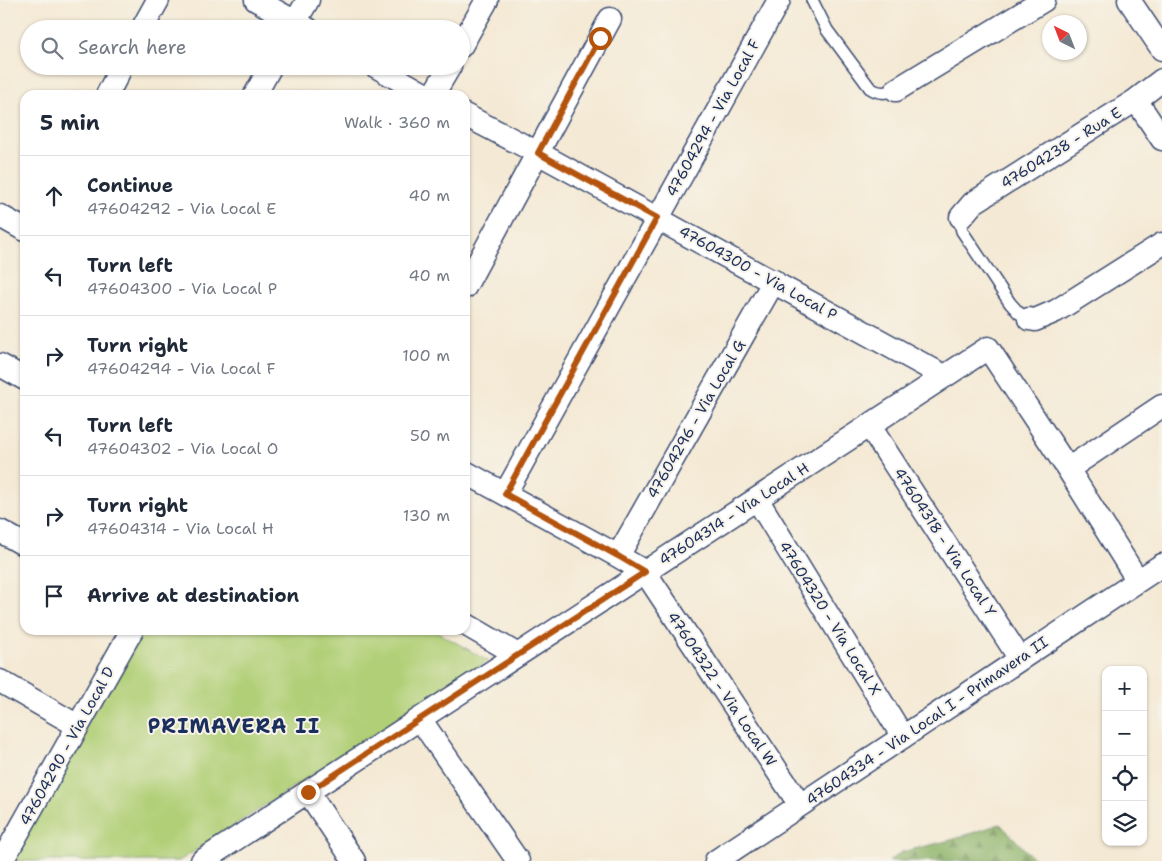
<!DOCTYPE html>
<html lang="en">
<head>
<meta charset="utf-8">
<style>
	:root { --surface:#fff; --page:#f6f6f7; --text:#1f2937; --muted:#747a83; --line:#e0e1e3 }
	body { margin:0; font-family:"Shantell Sans",sans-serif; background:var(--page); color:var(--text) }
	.controls { position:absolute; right:15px; bottom:15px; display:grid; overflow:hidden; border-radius:10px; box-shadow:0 1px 4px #0004 }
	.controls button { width:45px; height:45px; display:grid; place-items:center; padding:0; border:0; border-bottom:1px solid var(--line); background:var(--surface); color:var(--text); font:25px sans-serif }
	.compass { position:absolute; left:1042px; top:15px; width:45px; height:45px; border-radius:50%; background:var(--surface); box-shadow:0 1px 4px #0004; rotate:318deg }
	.stop { position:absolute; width:15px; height:15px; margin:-11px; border:4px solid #b45309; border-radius:50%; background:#fff }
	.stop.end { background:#b45309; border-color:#fff; box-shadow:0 1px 5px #0008 }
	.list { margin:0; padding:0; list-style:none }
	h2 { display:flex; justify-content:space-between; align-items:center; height:65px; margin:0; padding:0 20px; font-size:21px }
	h2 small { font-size:16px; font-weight:400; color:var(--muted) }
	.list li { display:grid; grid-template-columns:32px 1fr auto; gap:15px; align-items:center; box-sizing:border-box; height:80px; padding:0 20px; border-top:1px solid var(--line) }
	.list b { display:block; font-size:19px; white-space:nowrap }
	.list p { margin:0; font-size:16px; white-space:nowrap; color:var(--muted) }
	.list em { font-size:16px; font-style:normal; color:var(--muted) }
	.icon { flex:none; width:28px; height:28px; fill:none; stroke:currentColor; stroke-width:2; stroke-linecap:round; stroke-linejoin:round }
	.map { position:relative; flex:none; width:1162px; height:861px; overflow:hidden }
	.search { position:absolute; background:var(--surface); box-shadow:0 1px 4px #0004; left:20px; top:20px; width:450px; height:55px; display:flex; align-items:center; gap:12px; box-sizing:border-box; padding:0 18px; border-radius:28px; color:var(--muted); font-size:19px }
	.panel { position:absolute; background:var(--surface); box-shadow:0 1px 4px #0004; left:20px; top:90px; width:450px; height:545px; border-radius:15px }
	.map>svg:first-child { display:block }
	.forest { fill:url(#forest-firs); stroke:#547062 }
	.park { fill:#b0cf76; stroke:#667f6a }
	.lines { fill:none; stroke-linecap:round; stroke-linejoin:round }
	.service-casing { stroke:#3c4b70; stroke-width:14 }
	.minor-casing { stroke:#3c4b70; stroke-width:25 }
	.service { stroke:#fff; stroke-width:11 }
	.minor { stroke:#fff; stroke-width:22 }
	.route { stroke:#b45309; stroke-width:6 }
	.labels { text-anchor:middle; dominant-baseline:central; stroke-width:4; stroke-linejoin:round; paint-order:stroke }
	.street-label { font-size:15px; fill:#1b2f5e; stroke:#f7f3e8 }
	.district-label { font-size:20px; font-weight:bold; letter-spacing:1px; fill:#1b2f5e; stroke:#f7f3e8 }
</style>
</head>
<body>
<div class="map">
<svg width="1162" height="861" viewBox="0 0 1162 861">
	<defs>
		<pattern id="forest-firs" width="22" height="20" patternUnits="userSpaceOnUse" patternTransform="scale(1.25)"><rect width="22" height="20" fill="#8cb267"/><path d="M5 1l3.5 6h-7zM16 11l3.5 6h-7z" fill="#729158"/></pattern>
	</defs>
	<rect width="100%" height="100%" fill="#f7f3e8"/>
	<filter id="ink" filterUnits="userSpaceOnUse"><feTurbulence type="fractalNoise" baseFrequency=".02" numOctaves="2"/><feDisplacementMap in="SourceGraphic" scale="10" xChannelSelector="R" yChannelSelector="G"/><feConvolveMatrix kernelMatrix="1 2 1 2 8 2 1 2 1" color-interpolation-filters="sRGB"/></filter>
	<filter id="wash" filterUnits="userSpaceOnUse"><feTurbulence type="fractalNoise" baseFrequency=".0096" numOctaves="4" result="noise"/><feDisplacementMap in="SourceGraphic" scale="20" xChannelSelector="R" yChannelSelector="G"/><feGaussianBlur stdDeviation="1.12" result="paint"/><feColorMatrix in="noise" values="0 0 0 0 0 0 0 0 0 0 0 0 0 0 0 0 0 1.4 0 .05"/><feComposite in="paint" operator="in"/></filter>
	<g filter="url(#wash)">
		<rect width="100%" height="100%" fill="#f4e9d4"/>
		<!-- forest -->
		<path class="forest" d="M1000 824 1036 861H889L902 852 951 840Z"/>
		<!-- park -->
		<path class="park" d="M139 630H434L488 661 179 861H11Z"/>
	</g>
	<g filter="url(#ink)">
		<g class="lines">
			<defs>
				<path id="service" d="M812 0 827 30 870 88C879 94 885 93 896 90
					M961 217 960 223 962 231 1010 303 1019 313 1029 319"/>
				<path id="minor" d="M256 0 308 29
					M1129 0 1162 49
					M142 29 158 0
					M291 29 308 0
					M461 46 487 0
					M375 66 426 95
					M896 90 1044 0
					M107 95 122 66
					M255 95 271 66
					M433 95 450 66
					M1136 100 1162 139
					M465 115 538 153 944 376
					M0 216 25 230
					M961 217 973 203 1136 100 1162 80
					M465 287 610 19
					M1029 319 1035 320 1056 311 1162 244
					M0 365 25 379
					M869 425 1020 659
					M1068 469 1162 406
					M465 472 618 556 645 572 800 805
					M505 494 779 0
					M757 499 903 737
					M0 531 25 545
					M618 556 774 281
					M465 624 518 655
					M0 681 78 726
					M420 719 518 861
					M308 792 354 861
					M2 861 132 630
					M202 861 988 348 1068 469 1138 581
					M716 861 1162 565"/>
			</defs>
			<!-- service casing -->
			<use href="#service" class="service-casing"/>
			<!-- minor casing -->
			<use href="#minor" class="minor-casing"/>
			<!-- service -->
			<use href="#service" class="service"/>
			<!-- minor -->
			<use href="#minor" class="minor"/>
		</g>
	</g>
	<g class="lines" filter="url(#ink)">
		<!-- route -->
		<path class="route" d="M308 792 645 572 618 556 505 494 657 218 538 153 600 38"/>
	</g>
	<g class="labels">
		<!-- street labels -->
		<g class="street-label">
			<text transform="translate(713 118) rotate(-61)">47604294 - Via Local F</text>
			<text transform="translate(1061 148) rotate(-32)">47604238 - Rua E</text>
			<text transform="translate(758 273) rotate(29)">47604300 - Via Local P</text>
			<text transform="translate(696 419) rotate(-60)">47604296 - Via Local G</text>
			<text transform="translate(734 514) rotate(-33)">47604314 - Via Local H</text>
			<text transform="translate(945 542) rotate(57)">47604318 - Via Local Y</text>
			<text transform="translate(830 618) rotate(58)">47604320 - Via Local X</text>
			<text transform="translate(722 689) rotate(56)">47604322 - Via Local W</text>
			<text transform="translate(927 721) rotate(-34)">47604334 - Via Local I - Primavera II</text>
			<text transform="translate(67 746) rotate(-61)">47604290 - Via Local D</text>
		</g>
		<!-- district labels -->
		<g class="district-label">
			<text x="234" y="726">PRIMAVERA II</text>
		</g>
	</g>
</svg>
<div class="controls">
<button>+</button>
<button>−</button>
<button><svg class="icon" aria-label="locate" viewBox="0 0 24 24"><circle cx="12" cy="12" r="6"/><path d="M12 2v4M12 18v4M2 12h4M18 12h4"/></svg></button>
<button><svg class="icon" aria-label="layers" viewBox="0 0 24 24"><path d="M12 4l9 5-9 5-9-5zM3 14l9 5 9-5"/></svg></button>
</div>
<svg class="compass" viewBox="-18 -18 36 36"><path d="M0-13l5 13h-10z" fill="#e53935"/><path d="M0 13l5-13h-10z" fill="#747a83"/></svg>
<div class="stop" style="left:600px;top:38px"></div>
<div class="stop end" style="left:308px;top:792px"></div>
<div class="search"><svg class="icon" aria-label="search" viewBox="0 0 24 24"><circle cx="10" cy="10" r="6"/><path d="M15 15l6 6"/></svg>Search here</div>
<section class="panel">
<h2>5 min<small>Walk · 360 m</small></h2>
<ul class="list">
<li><svg class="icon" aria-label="ahead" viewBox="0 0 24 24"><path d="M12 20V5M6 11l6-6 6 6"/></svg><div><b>Continue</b><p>47604292 - Via Local E</p></div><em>40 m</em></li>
<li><svg class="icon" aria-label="left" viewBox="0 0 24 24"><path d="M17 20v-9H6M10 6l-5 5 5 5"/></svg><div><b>Turn left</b><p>47604300 - Via Local P</p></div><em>40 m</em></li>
<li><svg class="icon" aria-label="right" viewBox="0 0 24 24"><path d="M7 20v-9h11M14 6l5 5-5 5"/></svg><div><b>Turn right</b><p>47604294 - Via Local F</p></div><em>100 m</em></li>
<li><svg class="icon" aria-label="left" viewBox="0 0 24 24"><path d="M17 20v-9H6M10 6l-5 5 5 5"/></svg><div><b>Turn left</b><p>47604302 - Via Local O</p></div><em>50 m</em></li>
<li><svg class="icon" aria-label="right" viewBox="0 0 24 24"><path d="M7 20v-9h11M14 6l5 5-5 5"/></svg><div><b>Turn right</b><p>47604314 - Via Local H</p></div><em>130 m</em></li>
<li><svg class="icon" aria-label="arrive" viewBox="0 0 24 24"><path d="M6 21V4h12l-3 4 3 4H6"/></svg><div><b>Arrive at destination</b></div></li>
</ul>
</section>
</div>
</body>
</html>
